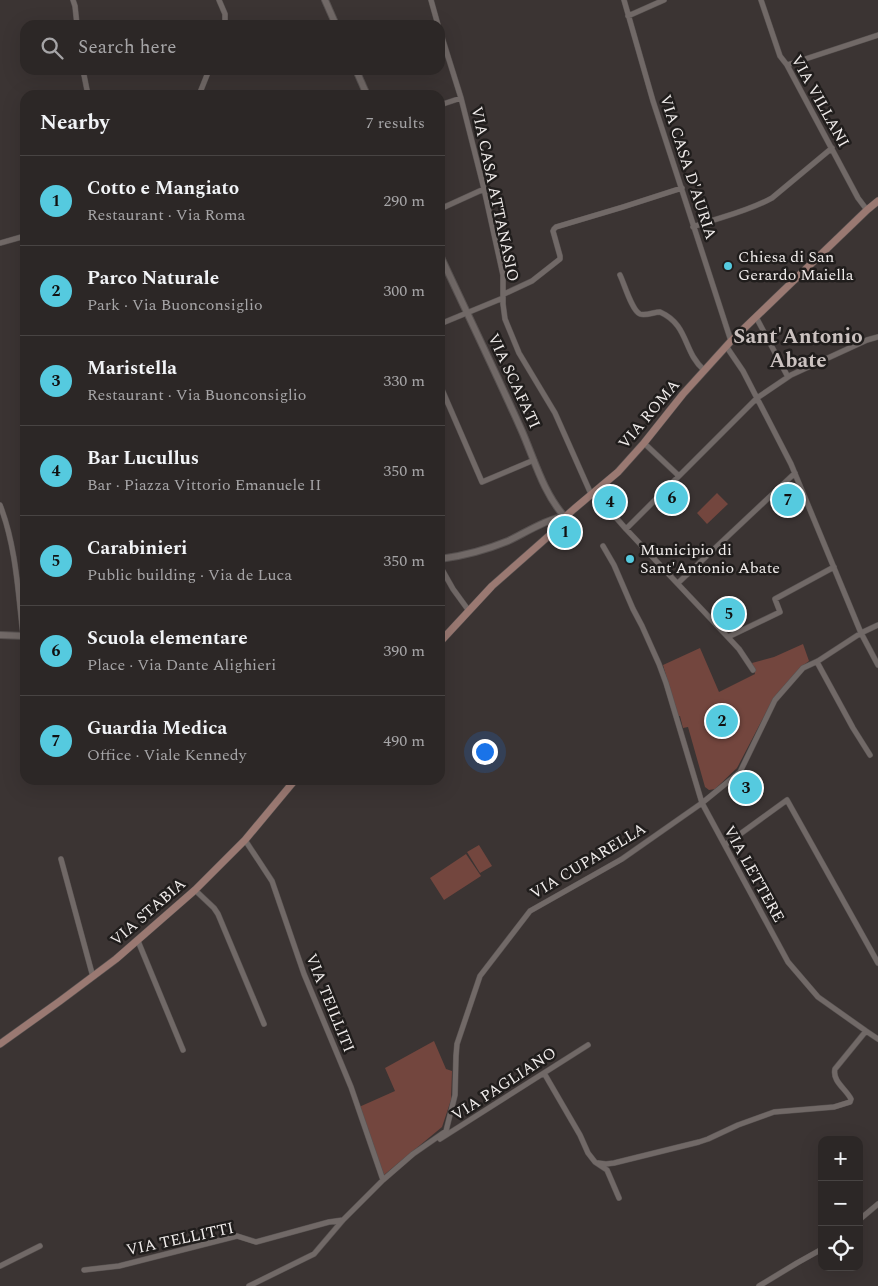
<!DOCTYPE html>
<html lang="en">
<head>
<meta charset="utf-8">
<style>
	:root { --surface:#2c2726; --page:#342f2e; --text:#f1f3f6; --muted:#a6a5a7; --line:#484443; --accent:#55cadf }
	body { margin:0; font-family:Spectral,serif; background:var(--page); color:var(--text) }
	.controls { position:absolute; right:15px; bottom:15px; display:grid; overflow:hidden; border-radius:10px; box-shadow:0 5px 20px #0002 }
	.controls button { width:45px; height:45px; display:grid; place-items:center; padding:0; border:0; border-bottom:1px solid var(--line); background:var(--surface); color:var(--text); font:25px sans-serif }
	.you { position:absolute; left:484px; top:751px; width:18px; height:18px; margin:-12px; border:4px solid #fff; border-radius:50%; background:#1a73e8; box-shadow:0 0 0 8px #1a73e833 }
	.badge { display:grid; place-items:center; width:32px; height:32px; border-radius:50%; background:var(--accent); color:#111; font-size:16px; font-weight:700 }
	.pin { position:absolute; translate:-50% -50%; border:2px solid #fff; box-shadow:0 1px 5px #0006 }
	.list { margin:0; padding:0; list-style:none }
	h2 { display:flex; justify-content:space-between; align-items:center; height:65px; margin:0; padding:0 20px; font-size:21px }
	h2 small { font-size:16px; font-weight:400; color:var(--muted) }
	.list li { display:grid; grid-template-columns:32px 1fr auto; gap:15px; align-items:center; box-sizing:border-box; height:90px; padding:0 20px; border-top:1px solid var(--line) }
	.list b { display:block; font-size:19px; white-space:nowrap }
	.list p { margin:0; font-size:16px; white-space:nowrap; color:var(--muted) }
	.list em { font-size:16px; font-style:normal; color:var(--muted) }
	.icon { flex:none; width:28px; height:28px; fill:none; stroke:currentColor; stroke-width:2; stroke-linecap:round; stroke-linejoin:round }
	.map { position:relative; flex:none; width:878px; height:1286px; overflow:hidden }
	.search { position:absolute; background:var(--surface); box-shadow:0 5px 20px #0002; left:20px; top:20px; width:425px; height:55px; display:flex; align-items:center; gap:12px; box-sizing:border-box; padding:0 18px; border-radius:15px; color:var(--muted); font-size:19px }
	.panel { position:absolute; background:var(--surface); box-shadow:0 5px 20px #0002; left:20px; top:90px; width:425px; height:695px; border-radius:15px }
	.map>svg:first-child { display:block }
	.park { fill:#73463e }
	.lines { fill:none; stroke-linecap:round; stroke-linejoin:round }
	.minor-casing { stroke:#585251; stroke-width:6 }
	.tertiary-casing { stroke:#585251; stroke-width:8 }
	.secondary-casing { stroke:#585251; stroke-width:8 }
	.minor { stroke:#716967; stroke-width:5 }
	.tertiary { stroke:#716967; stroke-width:6 }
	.secondary { stroke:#9a7972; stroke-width:7 }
	.poi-dot { fill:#55cadf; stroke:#201d1c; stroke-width:2 }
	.labels { text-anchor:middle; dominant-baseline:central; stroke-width:5; stroke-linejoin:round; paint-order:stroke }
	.street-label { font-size:16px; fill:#f0eceb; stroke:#201d1c }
	.poi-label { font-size:16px; fill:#f0eceb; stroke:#201d1c; text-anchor:start }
	.district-label { font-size:21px; font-weight:bold; fill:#cbc2c0; stroke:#201d1c }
</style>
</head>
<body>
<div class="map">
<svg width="878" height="1286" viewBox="0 0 878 1286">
	<rect width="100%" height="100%" fill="#3b3433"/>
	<!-- park -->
	<path class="park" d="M717 493 728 504 707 524 697 513Z
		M803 644 809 661 801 667 772 701 737 768 715 789 709 790 705 787 688 727 683 728 680 716H678L663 665 700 648 719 692 755 674 752 663 774 657Z
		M479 845 492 866 480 873 467 852Z
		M466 854 481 876 444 900 430 878Z
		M434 1041 446 1069 452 1071 451 1100 442 1127 384 1175 359 1107 395 1091 385 1068Z"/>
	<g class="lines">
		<defs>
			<path id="minor" d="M73 0 75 6 77 25
				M219 0 225 14V25
				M431 0 438 25
				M624 0 653 101 731 341
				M761 0 780 56 787 65 858 198 867 210
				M628 16 664 0
				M440 31 461 98 484 189 503 275V304L505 319 519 353 555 413 591 494 598 497 626 529 709 617 739 649 753 670
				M787 65 878 35
				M83 70 88 95
				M199 95 209 70
				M440 105 461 98
				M440 209 484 189
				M693 227C720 217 747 212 772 198L832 148
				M0 243 25 236
				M620 275C624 283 632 311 640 314 646 316 654 312 660 312 689 325 683 352 704 370
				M504 294 532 281 560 259V256L553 231 554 229 556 227 623 207 682 188
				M756 317 788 377
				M440 324 503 298
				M726 346 743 371 791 464 861 633 878 665
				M440 385 482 482 534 460
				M644 443 679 476
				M0 505C16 546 18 592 23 635
				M626 529 757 398 791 375 867 340 878 337
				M603 546 614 565 633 609 642 626 659 664 666 683 702 803 788 962 818 997 866 1031 878 1039
				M440 566 453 589 469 611
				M678 583 795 473
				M728 637 780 612 775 599 834 567
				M817 662 853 728 870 755
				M245 840 272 881 304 974 351 1087 383 1180
				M725 845 787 800 878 963
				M61 859 93 977
				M195 890 214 908 218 914 264 1024
				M138 941 183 1050
				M544 1073 580 1135 588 1153 595 1162 607 1170 619 1198
				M440 1139 588 1045
				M598 1163 606 1164 614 1163 699 1142 708 1139 738 1125 774 1112 834 1107 850 1102 851 1099C846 1089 832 1081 835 1069L866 1031
				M859 1220 878 1204
				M0 1266 40 1246
				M84 1270 119 1266 237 1236 256 1242 329 1222 343 1220
				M249 1286 314 1254 343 1220 383 1180 413 1154 446 1131 455 1095 456 1056 457 1044 480 976 530 911 622 859 702 803 740 772 775 700 803 668 818 661 861 633 878 625
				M759 1286 797 1263 822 1249"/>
			<path id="tertiary" d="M325 0 336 25
				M356 70 367 95
				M440 255C467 313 495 371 521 429 534 458 543 493 565 517
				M440 559C463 556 486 550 508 541 523 534 550 517 565 517
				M0 635 25 636"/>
			<path id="secondary" d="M440 642 492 586 560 526 565 517 574 509 618 472 644 443 683 394 731 341 867 210 878 201
				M0 1044 60 1001 116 959 195 890 245 840 295 780"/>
		</defs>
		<!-- minor casing -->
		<use href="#minor" class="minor-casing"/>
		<!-- tertiary casing -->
		<use href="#tertiary" class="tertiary-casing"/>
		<!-- secondary casing -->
		<use href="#secondary" class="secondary-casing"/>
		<!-- minor -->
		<use href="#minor" class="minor"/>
		<!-- tertiary -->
		<use href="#tertiary" class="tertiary"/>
		<!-- secondary -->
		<use href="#secondary" class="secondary"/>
	</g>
	<!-- markers -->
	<g class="poi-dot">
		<circle cx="728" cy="266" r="5"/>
		<circle cx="630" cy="559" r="5"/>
	</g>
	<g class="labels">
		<!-- street labels -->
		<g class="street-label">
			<text transform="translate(820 101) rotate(61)">VIA VILLANI</text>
			<text transform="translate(688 167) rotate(72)">VIA CASA D'AURIA</text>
			<text transform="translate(495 194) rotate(78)">VIA CASA ATTANASIO</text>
			<text transform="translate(514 381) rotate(65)">VIA SCAFATI</text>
			<text transform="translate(649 414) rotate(-50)">VIA ROMA</text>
			<text transform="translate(588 861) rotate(-31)">VIA CUPARELLA</text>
			<text transform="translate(754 874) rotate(61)">VIA LETTERE</text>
			<text transform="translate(148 912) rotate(-41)">VIA STABIA</text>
			<text transform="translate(330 1003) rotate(68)">VIA TEILLITI</text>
			<text transform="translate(504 1084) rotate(-33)">VIA PAGLIANO</text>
			<text transform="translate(180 1239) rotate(-12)">VIA TELLITTI</text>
		</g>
		<!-- poi labels -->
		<g class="poi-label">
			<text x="738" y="257">Chiesa di San<tspan x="738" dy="18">Gerardo Maiella</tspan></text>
			<text x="640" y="550">Municipio di<tspan x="640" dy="18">Sant'Antonio Abate</tspan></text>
		</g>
		<!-- district labels -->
		<g class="district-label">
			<text x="798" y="337">Sant'Antonio<tspan x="798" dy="24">Abate</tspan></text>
		</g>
	</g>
</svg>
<div class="controls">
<button>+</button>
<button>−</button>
<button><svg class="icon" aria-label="locate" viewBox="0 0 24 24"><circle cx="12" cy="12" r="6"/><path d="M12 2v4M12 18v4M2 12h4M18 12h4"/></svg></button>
</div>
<div class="you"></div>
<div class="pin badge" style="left:565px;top:532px">1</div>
<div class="pin badge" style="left:722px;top:721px">2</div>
<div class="pin badge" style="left:746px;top:788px">3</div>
<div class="pin badge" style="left:610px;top:502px">4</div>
<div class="pin badge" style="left:729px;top:614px">5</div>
<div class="pin badge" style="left:672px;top:498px">6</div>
<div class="pin badge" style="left:788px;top:500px">7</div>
<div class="search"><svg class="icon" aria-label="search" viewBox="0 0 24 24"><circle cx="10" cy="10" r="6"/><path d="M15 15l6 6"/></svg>Search here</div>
<section class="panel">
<h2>Nearby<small>7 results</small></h2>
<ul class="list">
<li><span class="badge">1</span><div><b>Cotto e Mangiato</b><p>Restaurant · Via Roma</p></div><em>290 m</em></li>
<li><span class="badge">2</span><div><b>Parco Naturale</b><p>Park · Via Buonconsiglio</p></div><em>300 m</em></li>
<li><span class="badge">3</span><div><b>Maristella</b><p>Restaurant · Via Buonconsiglio</p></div><em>330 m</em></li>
<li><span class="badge">4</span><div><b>Bar Lucullus</b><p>Bar · Piazza Vittorio Emanuele II</p></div><em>350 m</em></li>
<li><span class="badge">5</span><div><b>Carabinieri</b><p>Public building · Via de Luca</p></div><em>350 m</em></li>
<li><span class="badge">6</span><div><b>Scuola elementare</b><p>Place · Via Dante Alighieri</p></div><em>390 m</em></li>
<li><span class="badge">7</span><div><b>Guardia Medica</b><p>Office · Viale Kennedy</p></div><em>490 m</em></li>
</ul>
</section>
</div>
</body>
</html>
